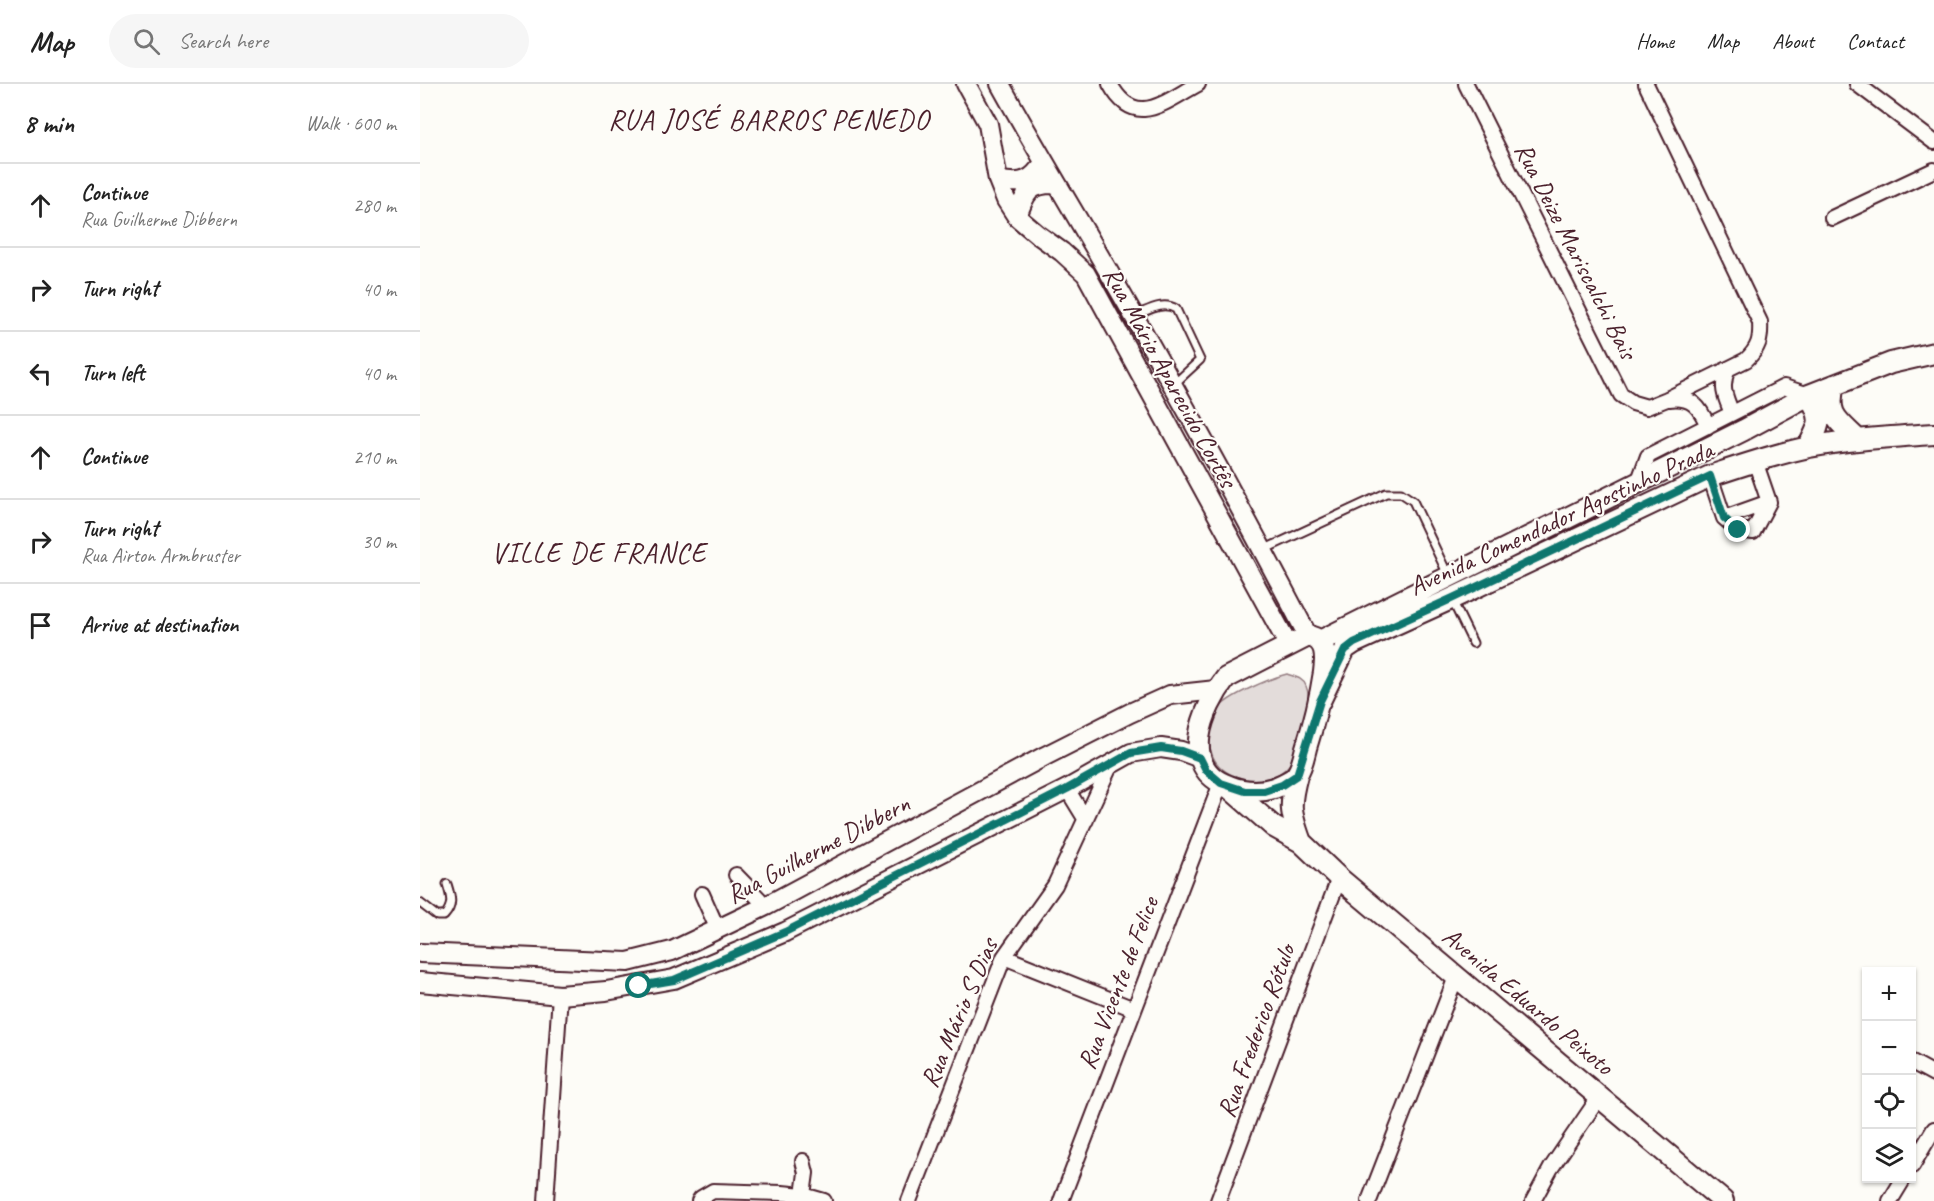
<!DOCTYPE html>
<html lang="en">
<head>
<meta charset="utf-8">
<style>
	:root { --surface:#fff; --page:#f6f6f6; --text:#222; --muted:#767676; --line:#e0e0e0 }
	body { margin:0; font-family:Caveat,sans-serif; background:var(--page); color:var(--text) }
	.controls { position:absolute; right:18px; bottom:18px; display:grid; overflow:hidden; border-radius:0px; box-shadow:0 2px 4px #0004 }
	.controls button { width:54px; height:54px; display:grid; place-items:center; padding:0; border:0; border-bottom:2px solid var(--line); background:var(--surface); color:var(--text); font:30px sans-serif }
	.stop { position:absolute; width:18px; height:18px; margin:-14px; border:4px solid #0f766e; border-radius:50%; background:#fff }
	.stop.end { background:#0f766e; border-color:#fff; box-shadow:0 2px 6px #0008 }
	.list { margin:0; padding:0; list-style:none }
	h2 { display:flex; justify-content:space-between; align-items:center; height:78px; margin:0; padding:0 24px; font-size:26px }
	h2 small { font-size:20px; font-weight:400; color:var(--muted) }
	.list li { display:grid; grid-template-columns:39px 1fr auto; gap:18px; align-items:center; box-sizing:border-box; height:84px; padding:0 24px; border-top:2px solid var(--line) }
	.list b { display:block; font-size:22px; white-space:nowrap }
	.list p { margin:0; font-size:20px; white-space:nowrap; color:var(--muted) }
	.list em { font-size:20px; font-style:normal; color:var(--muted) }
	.icon { flex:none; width:33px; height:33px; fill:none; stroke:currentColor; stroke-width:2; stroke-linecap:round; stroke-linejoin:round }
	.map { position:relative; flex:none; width:1514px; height:1117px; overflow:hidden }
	header { display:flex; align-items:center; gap:36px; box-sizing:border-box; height:84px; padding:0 30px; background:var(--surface); border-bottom:2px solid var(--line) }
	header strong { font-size:28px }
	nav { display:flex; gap:33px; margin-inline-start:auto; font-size:21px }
	.search { width:420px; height:54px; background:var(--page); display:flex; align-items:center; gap:15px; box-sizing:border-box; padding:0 21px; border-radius:33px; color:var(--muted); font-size:22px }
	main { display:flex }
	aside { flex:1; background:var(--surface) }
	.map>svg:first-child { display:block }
	.green { fill:#e3dcda; stroke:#967e82; stroke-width:1.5 }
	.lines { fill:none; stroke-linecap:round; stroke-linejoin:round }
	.service-casing { stroke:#4a1f2b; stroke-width:11 }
	.minor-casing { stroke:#4a1f2b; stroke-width:18 }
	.tertiary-casing { stroke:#4a1f2b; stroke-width:22 }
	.secondary-casing { stroke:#4a1f2b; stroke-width:24 }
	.service { stroke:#fdfcf7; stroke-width:7 }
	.minor { stroke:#fdfcf7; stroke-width:14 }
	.tertiary { stroke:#fdfcf7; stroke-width:18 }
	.secondary { stroke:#fdfcf7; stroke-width:20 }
	.route { stroke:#0f766e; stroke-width:8 }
	.labels { text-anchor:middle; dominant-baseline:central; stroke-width:4.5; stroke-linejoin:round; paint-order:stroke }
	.street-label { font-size:26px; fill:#4a1f2b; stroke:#fdfcf7 }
	.quarter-label { font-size:28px; letter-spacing:1.5px; fill:#4a1f2b; stroke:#fdfcf7 }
</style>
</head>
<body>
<header>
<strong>Map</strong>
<div class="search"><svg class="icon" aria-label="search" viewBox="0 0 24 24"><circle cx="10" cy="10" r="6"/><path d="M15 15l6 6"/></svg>Search here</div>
<nav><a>Home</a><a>Map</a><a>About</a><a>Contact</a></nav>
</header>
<main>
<aside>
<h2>8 min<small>Walk · 600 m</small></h2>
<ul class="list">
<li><svg class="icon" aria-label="ahead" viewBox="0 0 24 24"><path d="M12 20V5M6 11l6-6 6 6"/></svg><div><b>Continue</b><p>Rua Guilherme Dibbern</p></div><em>280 m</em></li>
<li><svg class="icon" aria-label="right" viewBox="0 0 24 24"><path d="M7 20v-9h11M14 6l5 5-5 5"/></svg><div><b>Turn right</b></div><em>40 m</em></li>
<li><svg class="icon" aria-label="left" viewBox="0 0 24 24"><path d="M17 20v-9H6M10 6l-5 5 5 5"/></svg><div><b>Turn left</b></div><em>40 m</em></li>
<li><svg class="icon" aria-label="ahead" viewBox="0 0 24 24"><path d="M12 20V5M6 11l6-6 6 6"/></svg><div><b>Continue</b></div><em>210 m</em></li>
<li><svg class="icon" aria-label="right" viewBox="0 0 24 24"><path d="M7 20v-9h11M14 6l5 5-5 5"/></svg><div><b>Turn right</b><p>Rua Airton Armbruster</p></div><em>30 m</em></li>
<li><svg class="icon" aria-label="arrive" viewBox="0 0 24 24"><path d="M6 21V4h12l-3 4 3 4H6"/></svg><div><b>Arrive at destination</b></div></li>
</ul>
</aside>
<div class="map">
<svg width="1514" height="1117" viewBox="0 0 1514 1117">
	<rect width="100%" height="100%" fill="#fdfcf7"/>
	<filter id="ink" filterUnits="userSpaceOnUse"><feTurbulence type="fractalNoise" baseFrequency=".0167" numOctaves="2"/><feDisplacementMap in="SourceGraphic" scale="12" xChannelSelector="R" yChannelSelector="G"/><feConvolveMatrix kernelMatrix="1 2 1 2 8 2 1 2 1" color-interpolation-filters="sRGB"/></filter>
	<g filter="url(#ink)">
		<!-- green -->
		<path class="green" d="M867 590C875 593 883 594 886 602 891 613 886 626 883 638 879 651 877 670 869 681 858 696 833 698 818 693 792 685 784 662 793 638 794 633 797 626 801 622 813 610 851 594 867 590Z"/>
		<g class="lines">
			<defs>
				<path id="service" d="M716 231C729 226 743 217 756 225L780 276 753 301
					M843 466 966 409H981L993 417 1028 491
					M1032 516 1053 559
					M0 819 17 832H24C34 821 31 813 27 800"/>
				<path id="minor" d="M690 0C715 46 744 18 778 0
					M1046 0 1201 311 1213 319 1227 323 1247 315 1326 276C1339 264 1341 255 1340 238L1226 0
					M1437 0 1514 58
					M1412 134 1514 86
					M1308 285C1300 302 1305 313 1312 329
					M1249 315C1272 312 1280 323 1288 342
					M1290 392 1304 434 1318 446 1333 448 1349 418 1335 377
					M1218 399 1228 372 1364 303 1389 311
					M1304 434 1349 418
					M647 705 666 736
					M316 791 346 822
					M282 810 298 846
					M584 873 714 925
					M1492 978 1514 990
					M1492 1082 1514 1045
					M383 1111 386 1089 383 1077
					M126 1117 140 911
					M279 1117 281 1114 293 1107 362 1109 383 1111 404 1117
					M489 1117 584 873 635 801 691 680
					M641 1117 801 699
					M798 1117 919 794
					M949 1117 1036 893
					M1113 1117 1131 1084 1180 1012
					M1470 1117 1484 1094"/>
				<path id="tertiary" d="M546 0 568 40 578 96 586 116 597 133 617 150 642 168 666 190 869 562
					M580 0C623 78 670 154 714 232 774 338 832 445 888 552
					M578 96C595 100 608 100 619 85
					M597 133C605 109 609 99 636 100
					M0 869 208 878 252 867 346 822 625 672 710 629 750 611 796 606
					M0 898 140 911 186 907 254 895 365 848 647 705 711 669 741 664 761 667 780 674"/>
				<path id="secondary" d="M1414 301C1406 332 1418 336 1438 356
					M1388 363C1401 339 1403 335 1389 311
					M888 552C907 555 906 573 904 588 900 614 894 639 886 664 884 672 882 683 877 690 873 697 861 701 854 704 838 709 824 708 809 702 757 684 783 624 806 594Z
					M900 557 1324 346 1389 311 1471 279 1514 269
					M900 617 925 565 934 559 1031 515 1290 392C1323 381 1355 370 1389 363 1430 355 1472 353 1514 350
					M877 691C869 721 870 728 881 758
					M807 702 854 743 881 758 919 794 1303 1117"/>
			</defs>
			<!-- service casing -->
			<use href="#service" class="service-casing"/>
			<!-- minor casing -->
			<use href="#minor" class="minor-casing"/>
			<!-- tertiary casing -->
			<use href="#tertiary" class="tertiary-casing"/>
			<!-- secondary casing -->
			<use href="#secondary" class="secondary-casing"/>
			<!-- service -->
			<use href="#service" class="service"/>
			<!-- minor -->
			<use href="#minor" class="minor"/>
			<!-- tertiary -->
			<use href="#tertiary" class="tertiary"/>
			<!-- secondary -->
			<use href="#secondary" class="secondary"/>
		</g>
	</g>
	<g class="lines" filter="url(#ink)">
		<!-- route -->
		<path class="route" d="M219 902 254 896 365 848 647 705 711 669 741 664 761 667 780 674 786 686 801 699 825 707H844L862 701 877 691 900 617 925 566 934 559 1031 515 1290 392 1304 434 1318 446"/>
	</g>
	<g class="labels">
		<!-- street labels -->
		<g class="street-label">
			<text transform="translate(1156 167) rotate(63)">Rua Deize Mariscalchi Bais</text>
			<text transform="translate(750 293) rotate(61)">Rua Mário Aparecido Cortês</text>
			<text transform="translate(1141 434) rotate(-25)">Avenida Comendador Agostinho Prada</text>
			<text transform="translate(398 765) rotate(-28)">Rua Guilherme Dibbern</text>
			<text transform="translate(698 899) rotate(-69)">Rua Vicente de Felice</text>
			<text transform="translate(1108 917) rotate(40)">Avenida Eduardo Peixoto</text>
			<text transform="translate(539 929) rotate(-67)">Rua Mário S Dias</text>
			<text transform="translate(836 947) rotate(-70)">Rua Frederico Rótulo</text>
		</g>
		<!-- quarter labels -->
		<g class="quarter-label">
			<text x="349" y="35">RUA JOSÉ BARROS PENEDO</text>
			<text x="179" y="468">VILLE DE FRANCE</text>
		</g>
	</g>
</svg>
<div class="controls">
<button>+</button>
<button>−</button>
<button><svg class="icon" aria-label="locate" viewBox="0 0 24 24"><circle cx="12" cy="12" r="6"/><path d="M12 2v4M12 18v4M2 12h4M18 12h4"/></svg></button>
<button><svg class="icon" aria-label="layers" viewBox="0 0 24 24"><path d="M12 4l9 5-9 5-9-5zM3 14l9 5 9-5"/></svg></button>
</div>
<div class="stop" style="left:219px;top:902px"></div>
<div class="stop end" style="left:1318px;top:446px"></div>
</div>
</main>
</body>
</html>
